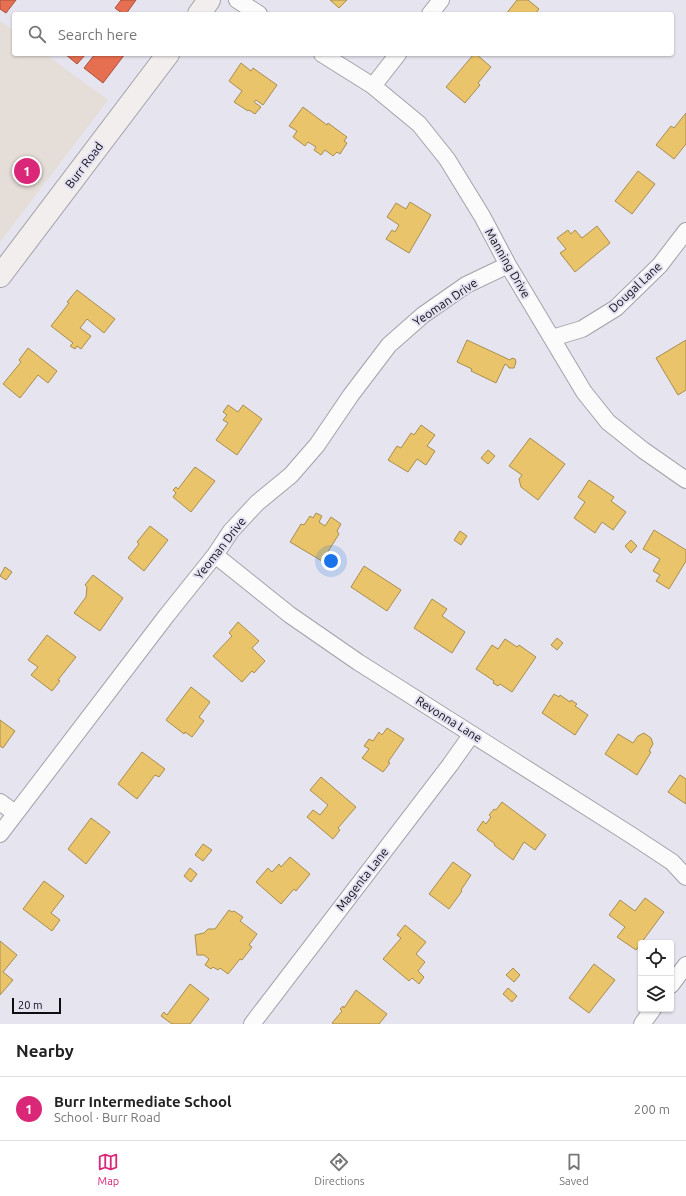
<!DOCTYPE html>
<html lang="en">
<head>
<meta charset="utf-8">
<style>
	:root { --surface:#fff; --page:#f6f6f6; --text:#222; --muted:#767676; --line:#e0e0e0; --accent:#db2777 }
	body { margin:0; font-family:Ubuntu,sans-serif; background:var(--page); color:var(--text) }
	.controls { position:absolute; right:12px; bottom:12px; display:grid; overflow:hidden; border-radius:4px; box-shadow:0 1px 3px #0004 }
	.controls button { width:36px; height:36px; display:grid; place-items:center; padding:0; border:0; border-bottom:1px solid var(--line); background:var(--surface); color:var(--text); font:20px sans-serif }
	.scale { position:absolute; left:12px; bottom:10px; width:49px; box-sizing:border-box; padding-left:4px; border:2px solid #0e0d12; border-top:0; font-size:11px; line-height:14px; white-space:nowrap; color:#0e0d12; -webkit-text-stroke:3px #e3e1f1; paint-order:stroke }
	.you { position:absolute; left:331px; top:561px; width:14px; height:14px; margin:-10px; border:3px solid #fff; border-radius:50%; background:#1a73e8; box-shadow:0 0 0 6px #1a73e833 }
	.badge { display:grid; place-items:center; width:26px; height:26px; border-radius:50%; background:var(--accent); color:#fff; font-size:13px; font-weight:700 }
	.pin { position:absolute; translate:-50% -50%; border:2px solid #fff; box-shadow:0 1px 4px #0006 }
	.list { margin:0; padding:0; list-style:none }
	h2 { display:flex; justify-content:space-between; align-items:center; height:52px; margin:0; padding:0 16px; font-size:17px }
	h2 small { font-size:13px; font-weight:400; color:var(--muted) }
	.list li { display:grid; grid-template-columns:26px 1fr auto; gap:12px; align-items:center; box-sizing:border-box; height:64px; padding:0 16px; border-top:1px solid var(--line) }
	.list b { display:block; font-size:15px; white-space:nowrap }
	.list p { margin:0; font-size:13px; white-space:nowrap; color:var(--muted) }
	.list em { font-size:13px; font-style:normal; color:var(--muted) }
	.icon { flex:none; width:22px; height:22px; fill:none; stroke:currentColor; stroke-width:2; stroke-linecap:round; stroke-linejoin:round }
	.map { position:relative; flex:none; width:686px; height:1024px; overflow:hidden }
	.search { position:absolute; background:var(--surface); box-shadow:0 1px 3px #0004; left:12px; right:12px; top:12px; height:44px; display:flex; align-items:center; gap:10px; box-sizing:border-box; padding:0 14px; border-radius:4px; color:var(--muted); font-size:15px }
	.sheet { height:116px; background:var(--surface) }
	nav { display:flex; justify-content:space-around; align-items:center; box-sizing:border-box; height:56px; border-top:1px solid var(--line); background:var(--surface); font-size:11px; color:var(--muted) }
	nav a { display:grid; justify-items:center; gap:2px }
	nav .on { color:var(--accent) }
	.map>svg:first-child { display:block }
	.education { fill:#e5ddd7 }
	.homes { fill:#e9c46a; stroke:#a78d50 }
	.shops { fill:#e76f51; stroke:#a6523e }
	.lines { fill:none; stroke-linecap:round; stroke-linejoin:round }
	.street-casing { stroke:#a3a1a9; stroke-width:18 }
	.secondary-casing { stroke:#a3a1a9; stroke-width:24 }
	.street { stroke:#fbfbfc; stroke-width:16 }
	.secondary { stroke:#f1eeed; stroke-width:22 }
	.labels { text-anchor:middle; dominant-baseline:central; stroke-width:4; stroke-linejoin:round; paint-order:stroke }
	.street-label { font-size:12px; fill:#0e0d12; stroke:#e3e1f1 }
</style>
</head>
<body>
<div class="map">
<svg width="686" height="1024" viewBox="0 0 686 1024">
	<rect width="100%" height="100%" fill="#e6e4ee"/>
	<!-- education -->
	<path class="education" d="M0 21 14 31V54H45L108 100 0 242Z"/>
	<!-- homes -->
	<path class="homes" d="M330 0H347L339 8Z
		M517 0H528L539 9 535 14H506Z
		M474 54H476L491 67 478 83 480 85 465 103 446 87Z
		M241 63 251 71 253 68 277 85 263 105 256 100 254 102 261 107 255 114 249 110 248 111 234 102 242 91 229 81Z
		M303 107 327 125 328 123 347 137 344 141 347 143 340 154 337 152 333 156 325 150 321 155 314 150 316 147 308 142 305 146 293 137 297 131 289 126Z
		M686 113V144L674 159 656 145 671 126 674 128Z
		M638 171 655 184 632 214 615 201Z
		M410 202 431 215 409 253 386 239 392 230 395 232 399 225 387 217 396 203 406 209Z
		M597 226 610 243 575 272 560 253 566 249 557 238 568 230 571 234 575 230 582 238Z
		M77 290 115 319 104 333 87 319 80 328 91 336 81 349 77 346 75 349 70 346 73 343 51 326 69 303 67 302Z
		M467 340 510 360 512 358 515 359 516 362 514 368H509L508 366 505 364 496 383 471 371 472 369 457 362Z
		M686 340V390L678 395 656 358Z
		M28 348 57 371 48 383 38 375 20 398 3 384 21 362 19 360Z
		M228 405 238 412 243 405 262 419 237 455 216 440 228 423 223 420 227 415 223 412Z
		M421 425 435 435 427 446 435 451 426 465 417 459 408 472 388 460 397 446 401 448 411 433 414 435Z
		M530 438 565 464 538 500 521 487 519 479 522 475 509 466Z
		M488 450 495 456 488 464 481 458Z
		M195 467 215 481 191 512 173 497 176 493 173 490 176 487 178 489Z
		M589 480 614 497 611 501 626 512 613 530 602 522 595 533 574 518 585 502 578 497Z
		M316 513 322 516 319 522 325 526 331 517 341 524 337 531 339 534 322 561 290 542 301 524 304 525 310 516 313 518Z
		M150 526 168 540 144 571 128 558 139 544 137 542Z
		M654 530 686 550V561L669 589 656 581 660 575 653 571 660 559 643 549Z
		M460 531 467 536 461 545 454 540Z
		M631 540 637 546 631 553 625 546Z
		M364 566 401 590 387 611 351 587Z
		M5 567 12 572 6 580 0 576Z
		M93 575 123 598 100 631 74 613 86 597 87 587 85 585Z
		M432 599 447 609 442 616 465 632 452 653 414 628Z
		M238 622 259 641 252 648 265 661 254 673 252 671 242 682 213 656 232 636 229 633Z
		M47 635 76 657 58 680 60 681 52 691 31 675 38 667 28 660Z
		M557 638 563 643 557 650 551 645Z
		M505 639 517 647 519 645 536 657 512 692 500 684 498 686 493 683 494 681 476 669 492 645 498 649Z
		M191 687 210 702 199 717 204 721 192 737 185 732 184 734 166 720Z
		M554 694 559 697 560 695 570 702 571 700 577 704 575 706 588 715 575 735 542 713Z
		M0 720 15 731 3 748 0 746Z
		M387 728 404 739 388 762 390 763 383 772 362 758 369 749 364 746 369 739 373 741 379 732 382 735Z
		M644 733 651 738 653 744 649 751 651 752 637 775 605 754 618 734 633 743 638 736Z
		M142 752 165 769 159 777 155 775 137 799 118 784Z
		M680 775 686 779V804L668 792Z
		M321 777 356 807 338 828 340 830 333 839 307 817 313 810 320 815 328 805 310 790Z
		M502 802 546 835 535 850 524 842 513 860 494 845 495 844 477 830 483 821 486 824 491 817 489 815 494 809 496 810Z
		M91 818 110 832 86 864 68 849Z
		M203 844 212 850 203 861 195 855Z
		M290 857 310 874 296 891 294 889 281 904 256 882 268 868 272 872 279 864 281 867Z
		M453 862 471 875 461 890 462 891 449 909 429 894Z
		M190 868 197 874 191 882 184 876Z
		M44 881 64 896 51 913 60 920 52 931 23 909Z
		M645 898 664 912 636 950 617 937 625 927 609 915 620 900 635 911Z
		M229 910 232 912 234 911 243 917 240 921 257 934 249 945 252 947 242 960 240 959 228 974 220 968 218 970 213 967 211 969 205 965 209 959 204 955H197L195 935 204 933 208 929H215Z
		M405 925 426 942 416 954 425 962 418 971 424 977 419 984 412 978 409 981 383 959 401 938 397 935Z
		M0 941 17 955 3 972 13 980 0 995Z
		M594 964 615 980 589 1013 569 998Z
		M513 968 520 975 514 982 506 975Z
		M190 984 209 999 190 1024H172L161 1016 164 1012 167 1015Z
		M508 988 517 996 512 1002 503 994Z
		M356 990 387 1014 379 1024H334L332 1023 342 1011 340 1009 343 1006 344 1008Z"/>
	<!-- shops -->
	<path class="shops" d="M0 0H16L6 13 0 9Z
		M121 0H136L126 14H123L115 8Z
		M65 54H86L77 64Z
		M95 54H125L103 83 84 68Z"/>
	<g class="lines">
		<defs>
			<path id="street" d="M237 0 259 14
				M430 14 441 0
				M322 54 373 86 419 124 447 159 482 216 508 265 584 392 608 422 643 450 686 480
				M373 86 398 54
				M552 338 582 329 616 308 660 265 686 231
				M215 555 290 615 358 662 631 835 672 862 686 877
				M0 802 15 813
				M0 834 167 615 215 555 231 531 257 503 291 475 317 445 351 395 389 345 423 315 466 285 508 265
				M671 985 686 965
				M252 1024 450 765 472 734
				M642 1024 653 1009"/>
			<path id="secondary" d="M199 14 209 0
				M0 276 168 54"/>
		</defs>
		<!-- street casing -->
		<use href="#street" class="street-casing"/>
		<!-- secondary casing -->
		<use href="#secondary" class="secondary-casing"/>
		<!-- street -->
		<use href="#street" class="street"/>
		<!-- secondary -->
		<use href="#secondary" class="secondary"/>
	</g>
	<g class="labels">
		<!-- street labels -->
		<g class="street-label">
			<text transform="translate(84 165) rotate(-53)">Burr Road</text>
			<text transform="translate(508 263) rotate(60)">Manning Drive</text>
			<text transform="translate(635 287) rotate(-43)">Dougal Lane</text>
			<text transform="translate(445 302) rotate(-34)">Yeoman Drive</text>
			<text transform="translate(220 548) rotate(-52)">Yeoman Drive</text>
			<text transform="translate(449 719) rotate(32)">Revonna Lane</text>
			<text transform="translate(362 879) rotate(-52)">Magenta Lane</text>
		</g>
	</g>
</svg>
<div class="controls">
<button><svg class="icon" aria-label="locate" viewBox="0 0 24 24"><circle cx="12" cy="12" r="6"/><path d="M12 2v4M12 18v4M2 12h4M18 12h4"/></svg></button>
<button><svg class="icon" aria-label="layers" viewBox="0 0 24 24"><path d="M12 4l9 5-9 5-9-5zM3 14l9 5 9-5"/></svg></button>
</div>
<div class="scale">20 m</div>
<div class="you"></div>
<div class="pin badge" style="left:27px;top:171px">1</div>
<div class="search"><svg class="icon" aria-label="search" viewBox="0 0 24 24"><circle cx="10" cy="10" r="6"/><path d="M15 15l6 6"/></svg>Search here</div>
</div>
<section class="sheet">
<h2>Nearby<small></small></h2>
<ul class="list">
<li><span class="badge">1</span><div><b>Burr Intermediate School</b><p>School · Burr Road</p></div><em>200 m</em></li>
</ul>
</section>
<nav>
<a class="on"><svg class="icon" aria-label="map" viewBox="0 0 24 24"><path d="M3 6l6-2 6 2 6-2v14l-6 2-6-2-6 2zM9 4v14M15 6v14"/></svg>Map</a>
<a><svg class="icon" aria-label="directions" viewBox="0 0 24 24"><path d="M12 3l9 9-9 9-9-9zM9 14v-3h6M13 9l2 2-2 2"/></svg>Directions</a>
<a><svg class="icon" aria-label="saved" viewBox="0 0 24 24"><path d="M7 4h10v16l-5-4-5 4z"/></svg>Saved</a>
</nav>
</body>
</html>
